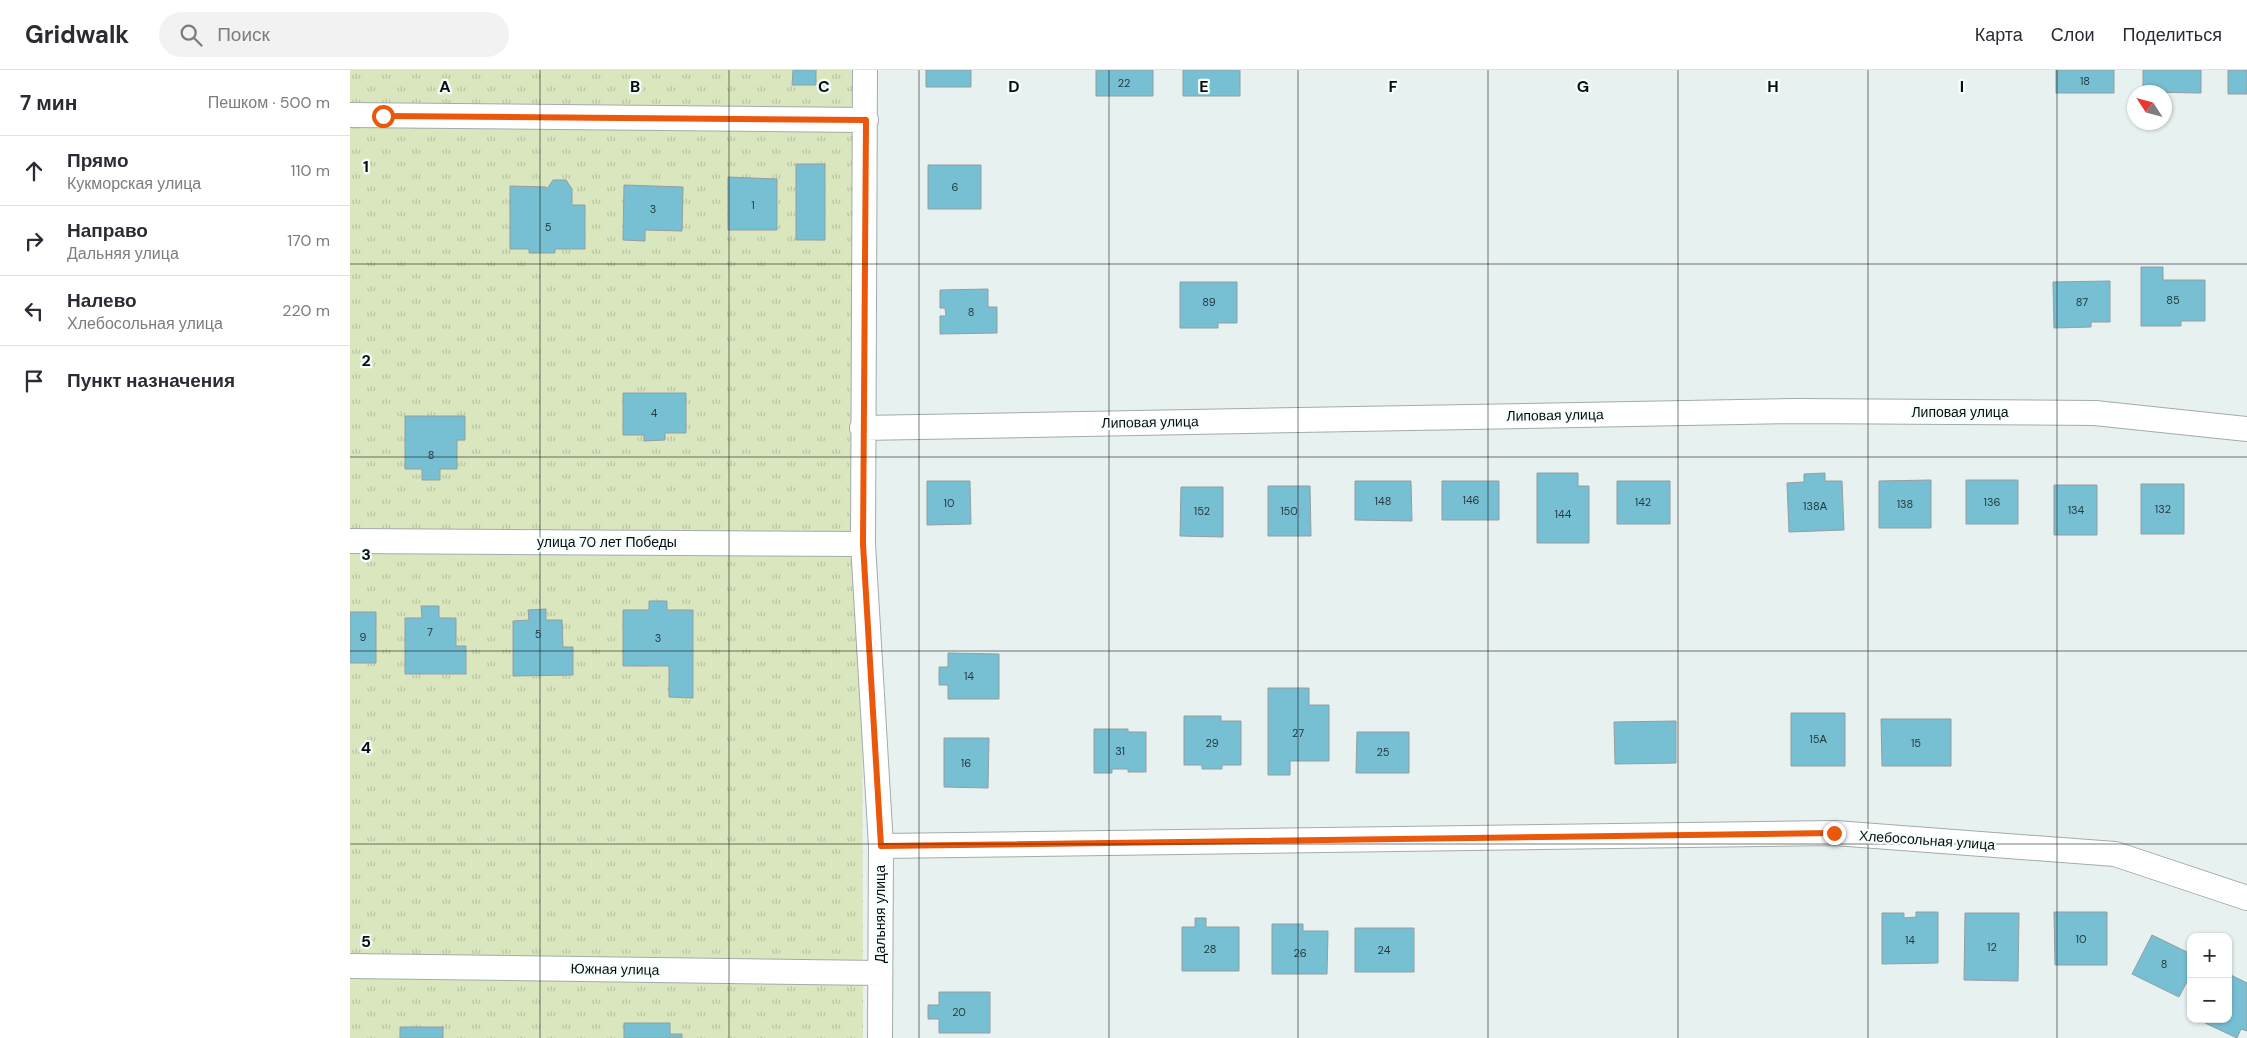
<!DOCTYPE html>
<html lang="ru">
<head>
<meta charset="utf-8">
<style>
	:root { --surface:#fff; --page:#f2f2f3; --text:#2b2b33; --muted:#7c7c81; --line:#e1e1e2 }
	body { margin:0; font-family:"DM Sans",sans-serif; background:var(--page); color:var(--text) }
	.controls { position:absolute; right:15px; bottom:15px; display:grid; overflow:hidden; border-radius:10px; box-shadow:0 1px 4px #0004 }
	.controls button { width:45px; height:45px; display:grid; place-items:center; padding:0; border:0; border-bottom:1px solid var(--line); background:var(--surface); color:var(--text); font:25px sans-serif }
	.compass { position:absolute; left:1777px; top:15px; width:45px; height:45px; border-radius:50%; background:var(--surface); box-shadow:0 1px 4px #0004; rotate:306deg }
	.stop { position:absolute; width:15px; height:15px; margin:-11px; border:4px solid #ea580c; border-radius:50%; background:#fff }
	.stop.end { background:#ea580c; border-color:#fff; box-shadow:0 1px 5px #0008 }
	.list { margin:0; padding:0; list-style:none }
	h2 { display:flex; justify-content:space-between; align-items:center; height:65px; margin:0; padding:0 20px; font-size:21px }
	h2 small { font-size:16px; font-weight:400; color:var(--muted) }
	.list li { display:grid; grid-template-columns:32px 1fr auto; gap:15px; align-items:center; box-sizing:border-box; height:70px; padding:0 20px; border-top:1px solid var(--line) }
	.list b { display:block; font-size:19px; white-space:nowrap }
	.list p { margin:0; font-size:16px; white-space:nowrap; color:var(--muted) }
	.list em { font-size:16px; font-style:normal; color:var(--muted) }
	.icon { flex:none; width:28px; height:28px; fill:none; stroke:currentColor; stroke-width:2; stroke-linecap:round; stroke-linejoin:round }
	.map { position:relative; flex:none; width:1897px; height:968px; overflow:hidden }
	header { display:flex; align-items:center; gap:30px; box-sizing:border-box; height:70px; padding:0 25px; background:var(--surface); border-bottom:1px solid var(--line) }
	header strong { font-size:24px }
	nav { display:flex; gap:28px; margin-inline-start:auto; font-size:18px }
	.search { width:350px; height:45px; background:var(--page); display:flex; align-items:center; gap:12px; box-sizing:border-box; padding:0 18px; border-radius:28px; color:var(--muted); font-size:19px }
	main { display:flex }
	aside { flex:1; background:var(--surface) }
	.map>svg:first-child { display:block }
	.grass { fill:url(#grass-tufts) }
	.building { fill:#77bfd3; stroke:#949ea0 }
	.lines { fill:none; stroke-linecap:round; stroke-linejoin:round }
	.minor-casing { stroke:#a2acaa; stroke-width:26 }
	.minor { stroke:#fff; stroke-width:24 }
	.route { stroke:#ea580c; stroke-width:6 }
	.grid { fill:none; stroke:#0a0d0d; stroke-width:1; stroke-opacity:0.55 }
	.labels { text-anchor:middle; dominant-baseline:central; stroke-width:4.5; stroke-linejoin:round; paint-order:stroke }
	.number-label { font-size:11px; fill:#253a3e }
	.street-label { font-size:14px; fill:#0a0d0d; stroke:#f4fffd }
	.grid-label { font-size:16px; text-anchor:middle; font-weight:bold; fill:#0a0d0d; stroke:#f4fffd; stroke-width:4.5; stroke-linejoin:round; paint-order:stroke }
</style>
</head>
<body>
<header>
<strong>Gridwalk</strong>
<div class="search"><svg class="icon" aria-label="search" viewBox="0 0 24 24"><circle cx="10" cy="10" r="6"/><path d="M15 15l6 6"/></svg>Поиск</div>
<nav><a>Карта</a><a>Слои</a><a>Поделиться</a></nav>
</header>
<main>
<aside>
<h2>7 мин<small>Пешком · 500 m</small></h2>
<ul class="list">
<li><svg class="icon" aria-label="ahead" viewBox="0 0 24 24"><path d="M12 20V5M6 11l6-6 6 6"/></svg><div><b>Прямо</b><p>Кукморская улица</p></div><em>110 m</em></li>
<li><svg class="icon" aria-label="right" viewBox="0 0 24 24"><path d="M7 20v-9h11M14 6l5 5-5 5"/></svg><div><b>Направо</b><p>Дальняя улица</p></div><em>170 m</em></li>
<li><svg class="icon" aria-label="left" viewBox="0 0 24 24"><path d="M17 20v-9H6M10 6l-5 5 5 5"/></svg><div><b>Налево</b><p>Хлебосольная улица</p></div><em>220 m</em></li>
<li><svg class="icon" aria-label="arrive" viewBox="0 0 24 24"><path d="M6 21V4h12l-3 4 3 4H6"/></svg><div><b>Пункт назначения</b></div></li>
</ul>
</aside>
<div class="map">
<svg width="1897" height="968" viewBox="0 0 1897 968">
	<defs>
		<pattern id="grass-tufts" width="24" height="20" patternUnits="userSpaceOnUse" patternTransform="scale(1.25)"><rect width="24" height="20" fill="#dae6be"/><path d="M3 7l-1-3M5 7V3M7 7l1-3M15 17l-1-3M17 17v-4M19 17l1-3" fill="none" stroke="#bac4a2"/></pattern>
	</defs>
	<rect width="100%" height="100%" fill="#e7f1f0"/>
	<!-- grass -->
	<path class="grass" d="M0 0H511L513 968H0Z"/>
	<!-- building -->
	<path class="building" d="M443 0H466V15H442Z
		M576 0H621V17H576Z
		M746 0H803V26H746Z
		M833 0H890V26H833Z
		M1706 0H1764V23H1706Z
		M1793 0H1851V23L1793 22Z
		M1878 0H1897V24H1878Z
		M446 94H475V170H446Z
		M578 95H631V139H578Z
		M378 107 427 109V160H378Z
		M203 110H216L222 119V135H235V179H205V183H179V179H160V116L196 117 197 119Z
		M274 115 333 117 332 161 295 160V171L273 170Z
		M1791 197H1813V210H1855V251H1831V256H1791Z
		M1760 211V252H1741V257L1704 258 1703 212Z
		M830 212H887V253H868V258H830Z
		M638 219V237H647V263L590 264V246H596L595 238H590V220Z
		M273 323H336V363H315V370L294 371V365H273Z
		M55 346H115V370H107V399H90V410H72V399H55Z
		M1187 403H1228V416H1239V473H1187Z
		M1475 403V411H1492L1494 460 1439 462 1437 413 1454 412V404Z
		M1581 410V458H1529V411Z
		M1616 410H1668V454H1616Z
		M577 411H620L621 454 577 455Z
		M1005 411H1061L1062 451 1005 450Z
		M1092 411H1149V450H1092Z
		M1267 411H1320V454H1267Z
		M1791 414H1834V464H1791Z
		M1704 415H1747V465H1704Z
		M918 416H960L961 466H918Z
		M831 417H873V467L830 466Z
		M299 531H317V540H343V628L319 627V596H273V540H299Z
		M71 536H89V548H106V576H116V604H55V548H72Z
		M196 539V550H212L213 577H223V605L163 606V551L179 550 178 540Z
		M0 542H26V593H0Z
		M598 583 649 584V629H598V615H589V597H598Z
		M918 618H959V635H979V691H940V705H918Z
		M1441 643H1495V696H1441Z
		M834 646H871V651H891V695H872V699H852V695H834Z
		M1531 649H1601V696H1532Z
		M1326 651V693L1265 694 1264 652Z
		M744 659H778V662H796V702H778V699H762V703H744Z
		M1007 662H1059V703H1006Z
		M594 668H639L638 718 594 717Z
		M1566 842H1588V893L1532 894V843H1554V848L1566 847Z
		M1704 842H1757V895H1705Z
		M1615 843H1669L1668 911 1614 910Z
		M845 848H856V857H889V901H832V857H845Z
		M922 854H953V861H978L977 904H922Z
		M1005 858H1064V902H1005Z
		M1802 865 1841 884V904L1829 927 1782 904Z
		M1879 904 1897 913V961L1891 959 1887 968 1855 953 1857 949H1878Z
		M589 922H640V963H589V949H578V935H589Z
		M274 953H320V964H332V968H274Z
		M50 957H93V968H50Z"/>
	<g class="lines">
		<defs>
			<path id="minor" d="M515 0 513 474 531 776 530 968
				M0 45 516 50
				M512 358 1445 341 1745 343 1897 359
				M0 471 513 474
				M531 776 1485 763 1765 784 1897 828
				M0 896 530 903"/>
		</defs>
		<!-- minor casing -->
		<use href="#minor" class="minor-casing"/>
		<!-- minor -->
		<use href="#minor" class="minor"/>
	</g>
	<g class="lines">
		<!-- route -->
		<path class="route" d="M33 46 516 50 513 474 531 776 1484 763"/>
	</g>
	<!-- grid -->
	<path class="grid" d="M190 0V968M379 0V968M569 0V968M759 0V968M948 0V968M1138 0V968M1328 0V968M1518 0V968M1707 0V968M0 194H1897M0 387H1897M0 581H1897M0 774H1897"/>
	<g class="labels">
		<!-- number labels -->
		<g class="number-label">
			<text x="1735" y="11">18</text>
			<text x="774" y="13">22</text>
			<text x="605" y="117">6</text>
			<text x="403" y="135">1</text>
			<text x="303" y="139">3</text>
			<text x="198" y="157">5</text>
			<text x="1823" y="230">85</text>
			<text x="859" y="232">89</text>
			<text x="1732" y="232">87</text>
			<text x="621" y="242">8</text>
			<text x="304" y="343">4</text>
			<text x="81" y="385">8</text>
			<text x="1121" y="430">146</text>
			<text x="1033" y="431">148</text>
			<text x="1293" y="432">142</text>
			<text x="1642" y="432">136</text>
			<text x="599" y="433">10</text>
			<text x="1555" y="434">138</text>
			<text x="1465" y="436">138А</text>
			<text x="1813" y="439">132</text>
			<text x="1726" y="440">134</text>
			<text x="852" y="441">152</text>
			<text x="939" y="441">150</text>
			<text x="1213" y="444">144</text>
			<text x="80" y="562">7</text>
			<text x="188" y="564">5</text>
			<text x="13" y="567">9</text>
			<text x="308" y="568">3</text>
			<text x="619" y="606">14</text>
			<text x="948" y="663">27</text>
			<text x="1468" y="669">15А</text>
			<text x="862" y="673">29</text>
			<text x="1566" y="673">15</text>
			<text x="770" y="681">31</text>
			<text x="1033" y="682">25</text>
			<text x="616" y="693">16</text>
			<text x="1731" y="869">10</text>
			<text x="1560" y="870">14</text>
			<text x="1642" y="877">12</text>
			<text x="860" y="879">28</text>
			<text x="1034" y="880">24</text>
			<text x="950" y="883">26</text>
			<text x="1814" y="894">8</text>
			<text x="609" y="942">20</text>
		</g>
		<!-- street labels -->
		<g class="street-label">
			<text x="1610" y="342">Липовая улица</text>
			<text transform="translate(1205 345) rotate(-1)">Липовая улица</text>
			<text transform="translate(800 352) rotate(-1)">Липовая улица</text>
			<text x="257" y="472">улица 70 лет Победы</text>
			<text transform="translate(1577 770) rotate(4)">Хлебосольная улица</text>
			<text transform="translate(530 844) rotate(-90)">Дальняя улица</text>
			<text transform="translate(265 899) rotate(1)">Южная улица</text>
		</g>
	</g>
	<g class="grid-label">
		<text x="95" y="22">A</text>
		<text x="285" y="22">B</text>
		<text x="474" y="22">C</text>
		<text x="664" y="22">D</text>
		<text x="854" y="22">E</text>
		<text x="1043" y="22">F</text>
		<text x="1233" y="22">G</text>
		<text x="1423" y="22">H</text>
		<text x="1612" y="22">I</text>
		<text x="16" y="102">1</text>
		<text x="16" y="296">2</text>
		<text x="16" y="490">3</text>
		<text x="16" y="683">4</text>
		<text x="16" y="877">5</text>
	</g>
</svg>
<div class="controls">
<button>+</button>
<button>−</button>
</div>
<svg class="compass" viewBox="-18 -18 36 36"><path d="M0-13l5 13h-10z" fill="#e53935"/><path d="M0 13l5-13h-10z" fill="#7c7c81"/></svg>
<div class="stop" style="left:33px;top:46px"></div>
<div class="stop end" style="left:1484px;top:763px"></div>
</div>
</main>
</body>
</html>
